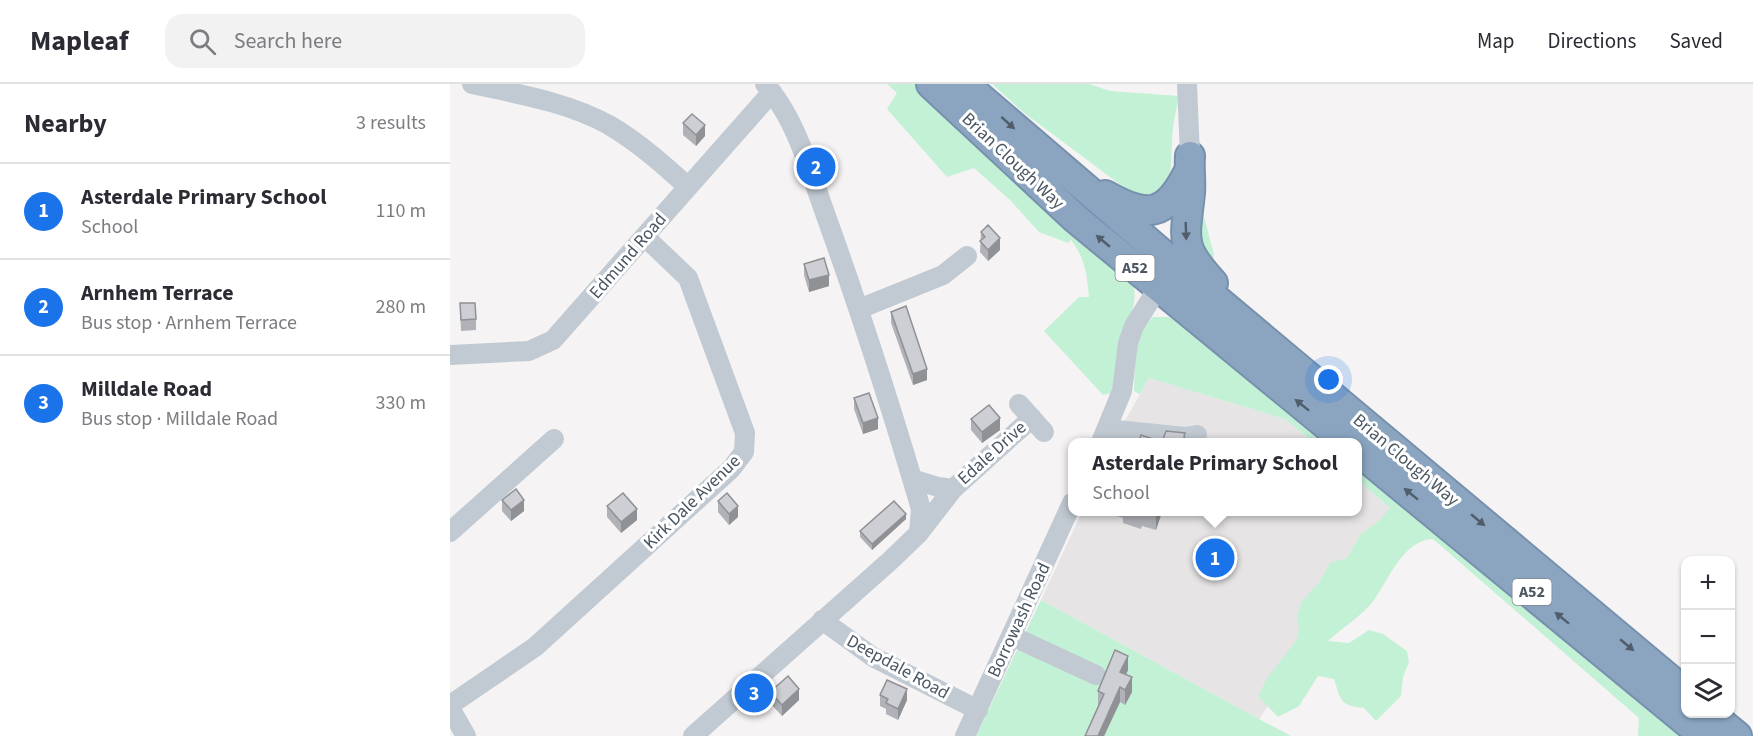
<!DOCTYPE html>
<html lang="en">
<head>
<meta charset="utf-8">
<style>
	:root { --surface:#fff; --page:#f2f2f3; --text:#2b2b33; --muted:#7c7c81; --line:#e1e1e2; --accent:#1a73e8 }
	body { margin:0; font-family:"Source Sans 3",sans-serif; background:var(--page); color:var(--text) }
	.controls { position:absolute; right:18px; bottom:18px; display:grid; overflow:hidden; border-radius:12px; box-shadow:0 2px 4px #0004 }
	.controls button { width:54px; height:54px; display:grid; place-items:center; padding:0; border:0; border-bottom:2px solid var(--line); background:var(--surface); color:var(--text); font:30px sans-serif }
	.you { position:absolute; left:879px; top:296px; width:21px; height:21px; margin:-15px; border:4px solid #fff; border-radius:50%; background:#1a73e8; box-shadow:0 0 0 9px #1a73e833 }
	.badge { display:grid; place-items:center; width:39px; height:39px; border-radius:50%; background:var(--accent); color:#fff; font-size:20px; font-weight:700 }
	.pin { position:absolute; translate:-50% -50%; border:3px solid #fff; box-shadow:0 2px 6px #0006 }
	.popup { position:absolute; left:618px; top:354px; width:294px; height:78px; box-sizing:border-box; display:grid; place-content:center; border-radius:12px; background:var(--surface); filter:drop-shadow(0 2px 4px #0005); font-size:20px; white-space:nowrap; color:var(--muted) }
	.popup b { font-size:22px; color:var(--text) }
	.popup::after { content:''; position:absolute; left:50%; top:100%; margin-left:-12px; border:12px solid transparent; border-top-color:var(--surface) }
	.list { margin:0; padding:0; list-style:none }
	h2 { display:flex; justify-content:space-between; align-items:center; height:78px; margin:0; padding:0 24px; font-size:26px }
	h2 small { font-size:20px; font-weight:400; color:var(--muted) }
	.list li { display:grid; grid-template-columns:39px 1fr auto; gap:18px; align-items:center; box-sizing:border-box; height:96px; padding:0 24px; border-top:2px solid var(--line) }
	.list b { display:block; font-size:22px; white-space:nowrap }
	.list p { margin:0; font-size:20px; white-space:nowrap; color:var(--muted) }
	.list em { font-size:20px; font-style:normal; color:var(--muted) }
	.icon { flex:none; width:33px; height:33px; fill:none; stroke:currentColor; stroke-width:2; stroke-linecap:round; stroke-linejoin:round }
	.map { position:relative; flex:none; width:1303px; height:652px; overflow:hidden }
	header { display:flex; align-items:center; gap:36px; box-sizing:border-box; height:84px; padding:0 30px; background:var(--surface); border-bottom:2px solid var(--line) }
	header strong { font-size:28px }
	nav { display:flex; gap:33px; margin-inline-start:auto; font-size:21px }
	.search { width:420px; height:54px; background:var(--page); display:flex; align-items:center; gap:15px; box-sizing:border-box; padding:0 21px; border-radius:18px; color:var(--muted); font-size:22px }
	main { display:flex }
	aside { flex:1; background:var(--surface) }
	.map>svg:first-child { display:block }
	.education { fill:#e6e4e5 }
	.green { fill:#c3f1d5 }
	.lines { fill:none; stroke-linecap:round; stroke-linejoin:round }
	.highway-casing { stroke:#7690ad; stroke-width:32 }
	.minor { stroke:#c1cad2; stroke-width:20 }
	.highway { stroke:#8ba5c1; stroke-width:28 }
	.wall { fill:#b0b2b7 }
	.shaded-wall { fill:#909195 }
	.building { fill:#cdcfd5; stroke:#909195; stroke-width:1.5 }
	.oneway { fill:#505e6b }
	.labels { text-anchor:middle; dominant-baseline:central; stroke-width:6; stroke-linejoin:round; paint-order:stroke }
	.shield { fill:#fff; stroke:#808990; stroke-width:1.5 }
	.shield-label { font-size:16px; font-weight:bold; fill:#4a5661 }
	.street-label { font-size:18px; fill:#4a5661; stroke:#fff }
</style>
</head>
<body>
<header>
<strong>Mapleaf</strong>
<div class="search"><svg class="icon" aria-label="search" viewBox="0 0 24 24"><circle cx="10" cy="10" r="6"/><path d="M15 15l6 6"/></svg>Search here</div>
<nav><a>Map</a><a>Directions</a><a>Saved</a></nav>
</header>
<main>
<aside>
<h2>Nearby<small>3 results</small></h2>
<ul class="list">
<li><span class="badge">1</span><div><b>Asterdale Primary School</b><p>School</p></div><em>110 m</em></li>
<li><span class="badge">2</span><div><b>Arnhem Terrace</b><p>Bus stop · Arnhem Terrace</p></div><em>280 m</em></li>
<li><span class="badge">3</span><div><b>Milldale Road</b><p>Bus stop · Milldale Road</p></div><em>330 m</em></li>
</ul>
</aside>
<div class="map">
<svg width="1303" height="652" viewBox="0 0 1303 652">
	<rect width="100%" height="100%" fill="#f5f3f3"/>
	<!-- education -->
	<path class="education" d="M699 294 835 335 863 358H663Z
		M908 396 949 432 809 635 591 516 632 428H908Z"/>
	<!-- green -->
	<path class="green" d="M437 0H472L680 192C693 219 675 239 669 265 666 278 667 294 666 308L653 311 594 247 629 213H639C637 190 635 174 621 156L618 159 589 148 560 116 524 84 497 93 437 25 447 9Z
		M542 0H639L660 7 729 12C726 28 722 43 722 59 720 88 725 123 680 108L573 28Z
		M750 117 764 171 762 181 745 143Z
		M703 233H719L734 242 829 314 879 358H863L835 335 699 294 690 310 684 307C685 282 683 251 703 233Z
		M908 384 970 437 980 436 1239 652H1188L1189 634 983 455C953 456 939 495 924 516 913 531 892 544 878 557L899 559 919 546 933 550 957 567 959 578 953 593 951 612 926 637 914 624C890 622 891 616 884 595L868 592 849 622 828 633 808 612 817 594 846 557 849 546 847 532 852 517 869 499 881 478 897 474 911 450 930 436 940 424 908 396Z
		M591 516 809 635 841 652H526Z"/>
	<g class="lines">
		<defs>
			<path id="highway" d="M481 0 626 135 897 358
				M514 0 731 186 1236 609
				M740 72C739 85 741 97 740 109 735 156 729 162 763 199
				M655 111C697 135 716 133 738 89
				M908 367 1254 652
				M1260 630 1287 652"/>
		</defs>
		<!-- highway casing -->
		<use href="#highway" class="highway-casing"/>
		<!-- minor -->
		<path class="minor" d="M22 0C68 10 117 18 159 41 188 58 214 81 238 103
			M315 0C347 36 360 88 376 132 411 229 442 326 471 425L469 449
			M737 0 740 72
			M409 225 493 191 517 172
			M0 271 79 267 103 256 322 8
			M569 320 594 348
			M657 345 735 353 747 351
			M651 358 672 307 678 259 684 242 708 204
			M462 395 488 403 503 405
			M0 448 104 355
			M372 536 423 573 528 626
			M562 552 646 591
			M0 621 85 563 281 385 294 368 295 349 238 194 195 153
			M0 624 16 652
			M243 652 441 476 469 449 503 405 582 334
			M515 652 622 419"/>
		<!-- highway -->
		<use href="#highway" class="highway"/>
	</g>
	<!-- wall -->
	<path class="wall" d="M233 39 255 52 246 62 233 51Z
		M531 148 550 166 538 177 530 168Z
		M354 180 379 202 359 208 354 191Z
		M10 219 26 235V246L11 247Z
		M441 228 477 296 463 301 441 239Z
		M404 314 428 345 413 350 404 325Z
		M521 335 550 346 532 359 521 346Z
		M52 416 74 427 61 437 52 427Z
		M268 417 288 433 279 441 268 428Z
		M157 422 187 436 171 449 157 433Z
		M661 428H712L706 446 692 442 691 445 673 439V434L661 430Z
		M787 428H803L802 432Z
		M808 428H819L817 431Z
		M456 435 422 466 410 453V447Z
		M678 586 676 591 682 608 675 621 670 618 654 652H635L648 622V607Z
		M320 608 349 616 332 632 320 619Z
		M430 611 457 616 448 636 436 630V625L430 622Z"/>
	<!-- shaded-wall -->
	<path class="shaded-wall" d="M255 41V52L246 62V51Z
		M550 154V166L538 177V166Z
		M379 191V202L359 208V196Z
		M477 285V296L463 301V290Z
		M428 334V345L413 350V339Z
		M550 334V346L532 359V348Z
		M74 416V427L61 437V426Z
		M288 422V433L279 441V430Z
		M187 425V436L171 449V438Z
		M707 428H712L706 446V429Z
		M456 430V435L422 466V460Z
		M678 572V586L670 603V588Z
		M682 593V608L675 621V606Z
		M670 603V618L654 652H648Z
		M349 605V616L332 632V621Z
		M457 605V616L448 636V625Z"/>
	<!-- building -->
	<path class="building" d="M242 30 255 41 246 51 233 39Z
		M538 141 550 154 538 166 530 157 535 153 531 148Z
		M374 174 379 191 359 196 354 180Z
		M10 219H25L26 235 11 236Z
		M456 222 477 285 463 290 441 228Z
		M419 309 428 334 413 339 404 314Z
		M539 321 550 334 532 348 521 335Z
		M716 347 735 349 734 353 736 356 743 358H689L691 351 712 358Z
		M66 405 74 416 61 426 52 416Z
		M173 409 187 425 171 438 157 422Z
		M277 409 288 422 279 430 268 417Z
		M444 417 456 430 422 460 410 447Z
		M665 566 678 572 670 588 682 593 675 606 670 603 648 652H635L654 610 648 607Z
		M338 592 349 605 332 621 320 608Z
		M437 596 457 605 448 625 436 619 438 615 430 611Z"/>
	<!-- one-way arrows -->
	<defs><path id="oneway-solid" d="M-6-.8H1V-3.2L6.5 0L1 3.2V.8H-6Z" transform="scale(1.5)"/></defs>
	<g class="oneway">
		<use href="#oneway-solid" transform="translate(558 39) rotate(42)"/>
		<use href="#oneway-solid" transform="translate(736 147) rotate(88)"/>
		<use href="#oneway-solid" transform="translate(653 157) rotate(-140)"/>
		<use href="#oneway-solid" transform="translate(852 321) rotate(-141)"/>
		<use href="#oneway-solid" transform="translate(961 410) rotate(-141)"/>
		<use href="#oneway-solid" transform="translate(1028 436) rotate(40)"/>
		<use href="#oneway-solid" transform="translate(1112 534) rotate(-141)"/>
		<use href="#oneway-solid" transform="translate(1177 561) rotate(40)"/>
	</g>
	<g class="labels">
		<!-- shield labels -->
		<g class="shield">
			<rect x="665.5" y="171" width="39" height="26" rx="4.5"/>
			<rect x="1062.5" y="495" width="39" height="26" rx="4.5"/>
		</g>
		<g class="shield-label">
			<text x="685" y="184">A52</text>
			<text x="1082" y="508">A52</text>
		</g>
		<!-- street labels -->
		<g class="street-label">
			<text transform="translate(563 77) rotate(43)">Brian Clough Way</text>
			<text transform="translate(178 172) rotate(-49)">Edmund Road</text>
			<text transform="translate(542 369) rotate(-42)">Edale Drive</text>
			<text transform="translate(956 376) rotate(40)">Brian Clough Way</text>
			<text transform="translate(242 418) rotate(-44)">Kirk Dale Avenue</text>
			<text transform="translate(569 536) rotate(-65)">Borrowash Road</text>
			<text transform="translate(448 583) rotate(29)">Deepdale Road</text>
		</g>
	</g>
</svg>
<div class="controls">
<button>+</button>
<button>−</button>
<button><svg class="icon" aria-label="layers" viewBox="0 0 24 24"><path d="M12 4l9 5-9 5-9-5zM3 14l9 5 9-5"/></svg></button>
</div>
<div class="you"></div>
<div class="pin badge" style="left:765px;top:474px">1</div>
<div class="popup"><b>Asterdale Primary School</b>School</div>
<div class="pin badge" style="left:366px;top:83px">2</div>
<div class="pin badge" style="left:304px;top:609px">3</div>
</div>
</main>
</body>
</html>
